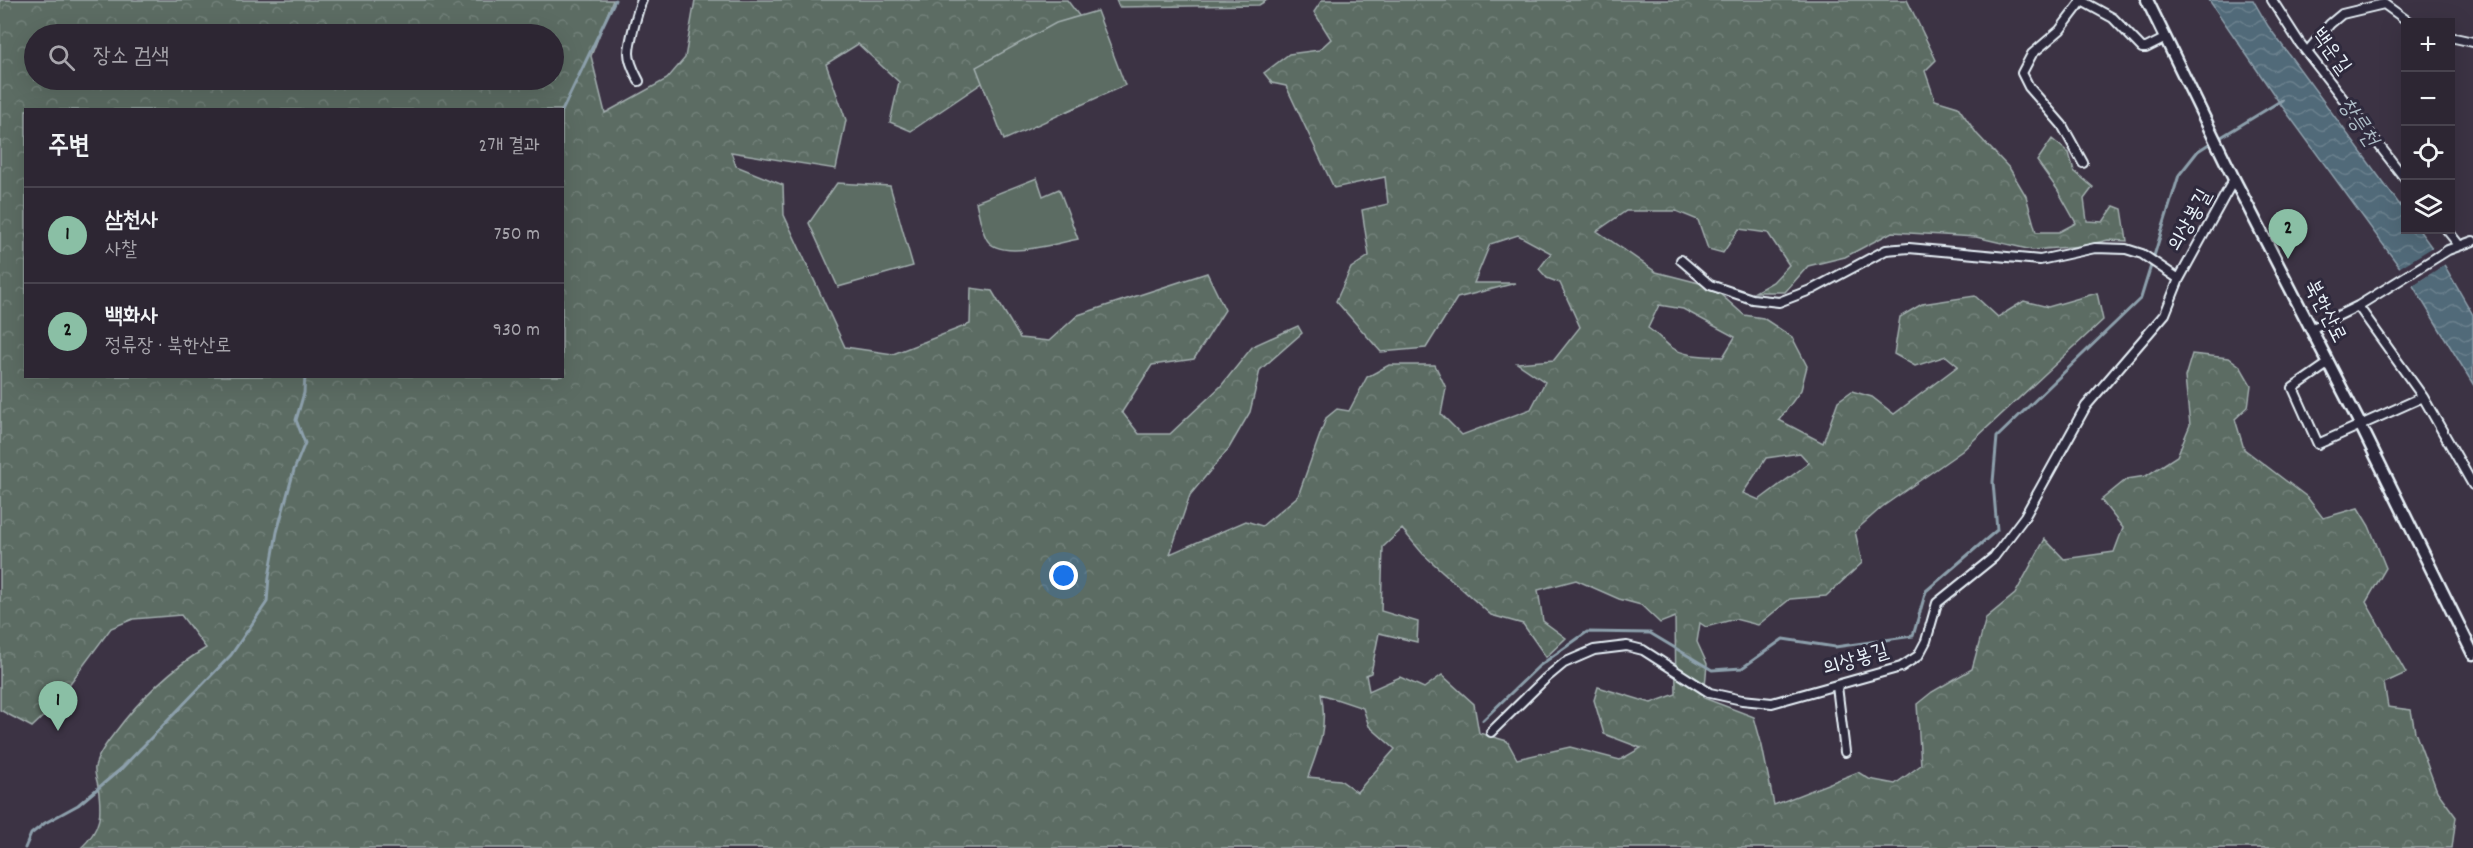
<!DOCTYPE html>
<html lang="ko">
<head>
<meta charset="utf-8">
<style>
	:root { --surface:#2d2633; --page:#39323f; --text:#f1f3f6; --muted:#a7a5ac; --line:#48434e; --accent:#8abfa5 }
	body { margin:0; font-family:Dekko,"Poor Story",sans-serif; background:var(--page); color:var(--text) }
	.controls { position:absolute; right:18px; top:18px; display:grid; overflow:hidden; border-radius:0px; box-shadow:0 6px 24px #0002 }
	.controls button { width:54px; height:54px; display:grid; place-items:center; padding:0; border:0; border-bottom:2px solid var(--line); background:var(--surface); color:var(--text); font:30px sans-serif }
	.you { position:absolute; left:1064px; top:576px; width:21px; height:21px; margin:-15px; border:4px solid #fff; border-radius:50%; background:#1a73e8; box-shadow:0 0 0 9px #1a73e833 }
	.badge { display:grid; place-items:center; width:39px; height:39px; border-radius:50%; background:var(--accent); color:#111; font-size:20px; font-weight:700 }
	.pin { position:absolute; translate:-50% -50px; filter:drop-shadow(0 2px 3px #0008) }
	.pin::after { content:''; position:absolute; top:32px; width:21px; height:18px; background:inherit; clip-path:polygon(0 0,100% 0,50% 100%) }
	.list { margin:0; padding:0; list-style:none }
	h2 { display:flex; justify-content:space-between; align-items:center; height:78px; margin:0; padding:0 24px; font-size:26px }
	h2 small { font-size:20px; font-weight:400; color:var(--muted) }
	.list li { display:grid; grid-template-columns:39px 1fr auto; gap:18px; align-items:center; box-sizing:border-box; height:96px; padding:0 24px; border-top:2px solid var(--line) }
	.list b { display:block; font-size:22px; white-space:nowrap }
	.list p { margin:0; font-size:20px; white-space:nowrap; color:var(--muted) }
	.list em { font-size:20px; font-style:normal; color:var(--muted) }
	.icon { flex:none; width:33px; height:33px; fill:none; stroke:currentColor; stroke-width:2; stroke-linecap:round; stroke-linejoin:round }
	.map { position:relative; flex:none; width:2473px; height:848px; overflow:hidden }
	.search { position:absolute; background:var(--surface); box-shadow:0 6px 24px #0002; left:24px; top:24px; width:540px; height:66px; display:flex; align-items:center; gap:15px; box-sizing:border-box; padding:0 21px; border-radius:33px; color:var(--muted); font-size:22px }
	.panel { position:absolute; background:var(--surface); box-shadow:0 6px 24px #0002; left:24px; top:108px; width:540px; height:270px; border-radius:0px }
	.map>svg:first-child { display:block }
	.forest { fill:url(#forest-crowns); stroke:#a2aeae; stroke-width:1.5; fill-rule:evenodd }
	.pitch { fill:#5b6c63; stroke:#a2aeae; stroke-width:1.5 }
	.water { fill:url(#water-waves); stroke:#8da0ac; stroke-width:1.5 }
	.pier { fill:#3c3344 }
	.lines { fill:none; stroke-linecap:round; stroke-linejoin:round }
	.stream { stroke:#8da0ac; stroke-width:3 }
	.minor-casing { stroke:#e8f1f8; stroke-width:12 }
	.secondary-casing { stroke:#e8f1f8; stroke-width:15 }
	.minor { stroke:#2f2a3d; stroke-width:8 }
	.secondary { stroke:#2f2a3d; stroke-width:10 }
	.labels { text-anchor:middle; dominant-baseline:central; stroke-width:6; stroke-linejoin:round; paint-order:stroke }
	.street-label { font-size:21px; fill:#e8f1f8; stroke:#2f2a3d }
	.water-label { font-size:22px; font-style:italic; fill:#acbbc5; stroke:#2f2a3d }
</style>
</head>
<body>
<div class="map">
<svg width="2473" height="848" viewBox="0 0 2473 848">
	<defs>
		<pattern id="forest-crowns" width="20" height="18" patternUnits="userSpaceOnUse" patternTransform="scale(1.5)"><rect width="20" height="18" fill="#5b6c63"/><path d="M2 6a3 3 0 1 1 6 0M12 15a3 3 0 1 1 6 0" fill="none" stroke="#73817a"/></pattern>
		<pattern id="water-waves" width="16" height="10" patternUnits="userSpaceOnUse" patternTransform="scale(1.5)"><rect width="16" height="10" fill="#516a79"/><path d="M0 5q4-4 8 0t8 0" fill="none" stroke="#6a808d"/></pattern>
	</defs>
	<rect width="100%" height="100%" fill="#3c3344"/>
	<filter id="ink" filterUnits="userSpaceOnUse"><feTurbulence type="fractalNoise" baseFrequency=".0167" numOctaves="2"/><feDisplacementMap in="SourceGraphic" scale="12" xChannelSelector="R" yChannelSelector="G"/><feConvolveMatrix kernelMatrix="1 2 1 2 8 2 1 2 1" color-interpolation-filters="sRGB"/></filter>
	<g filter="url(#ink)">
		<!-- forest -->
		<path class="forest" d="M0 0H613L591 56 605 113 667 79 685 58 695 0H1067L1080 17 911 131 890 122 899 82 858 44 826 64 846 120 836 169 731 152 736 166 783 185 784 215 845 347 893 354 970 324 971 288 992 291 1020 338 1049 341 1078 315 1207 273 1225 310 1194 359 1152 365 1122 412 1139 434H1170L1221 386 1253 346 1298 326 1302 333 1260 370 1250 412 1229 448 1190 495 1170 554 1246 521 1262 526 1298 496 1326 418 1337 409 1349 411 1367 377 1389 365H1435L1446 388 1441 414 1462 435 1531 409 1545 382 1517 363 1554 360 1580 327 1560 283 1547 278 1539 269 1551 253 1518 235 1490 244 1474 283H1516L1457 298 1426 348 1381 352 1336 301 1351 268 1369 256 1362 210 1388 204 1385 177 1334 188 1286 86 1272 83 1264 73 1289 54 1319 50 1331 39 1314 12 1322 0H1907L1936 60 1925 71 1935 100 1958 107 1977 134 2010 169 2026 196 2036 232H2059L2076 223 2057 189 2037 161 2052 139 2069 153 2074 171 2093 187 2084 199 2087 221 2103 222 2114 206 2122 209 2127 241 2108 240 2082 246 2032 250 1976 237 1892 232 1845 257 1808 266 1785 292H1755L1773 282 1789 265 1768 233 1739 229 1723 253 1708 249 1698 220 1676 211H1626L1597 231 1656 272 1711 286 1744 315 1763 318 1792 337 1807 366 1801 390 1779 420 1823 443 1838 401 1852 391 1872 397 1894 414 1958 366 1946 356 1915 366 1894 354 1900 317 1922 304 1975 296 1998 317 2024 301 2048 307 2097 293 2103 320 1962 451 1882 507 1855 531 1862 563 1826 596 1790 599 1758 625 1735 619 1706 627 1700 623 1697 642 1707 664 1704 698 1754 717 1762 746 1774 805 1858 772 1869 779 1895 784 1921 765 1917 704 1932 692 1972 669 1986 618 2015 594 2045 539 2064 559 2114 552 2123 528 2101 500 2127 479 2146 476 2177 456 2190 425 2185 377 2192 354 2229 358 2240 366 2251 385 2248 407 2235 419 2244 449 2307 497 2323 518 2358 508 2369 526 2386 568 2366 602 2406 673 2384 683 2388 707 2411 710 2415 732 2437 791 2456 817 2452 848H81C102 828 102 813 98 786 97 780 94 773 95 767 97 756 106 744 113 735 139 700 168 670 206 648L181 615 133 619 111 628 51 709 32 727 0 710ZM34 34H554V80H34ZM26 110H562V376H26ZM1659 305 1683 309 1735 337 1723 357C1706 356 1685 357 1671 347 1663 341 1657 334 1648 328ZM1800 453 1809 463 1759 500 1743 493 1766 458ZM1402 529 1423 554 1491 615 1523 624 1546 657 1566 638 1543 621 1538 590 1576 580 1619 599 1641 605 1660 623 1675 617 1676 694 1651 703 1598 687 1594 700 1604 734 1641 748 1620 760 1570 747 1517 759 1507 741 1479 733 1474 704 1442 675 1424 688 1400 677 1369 691 1366 675 1371 673 1379 633 1417 642 1418 622 1381 611 1383 547ZM1321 694 1363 708 1369 726 1395 749 1357 792 1340 780 1308 777C1319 747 1328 726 1321 694Z
			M1116 0H1267L1259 5 1119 7Z"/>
		<!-- pitch -->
		<path class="pitch" d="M1097 11 1125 85 1004 140 976 67 1056 23Z
			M1037 178 1043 196 1059 189 1078 239C1057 243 997 262 986 238 981 228 979 214 976 202Z
			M837 183 890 186 913 266 838 287 809 223Z"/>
		<!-- water -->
		<path class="water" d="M2209 0H2253L2268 26 2405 212 2406 230H2419L2443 263 2473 315V384L2412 284 2279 102Z"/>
		<!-- pier -->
		<path class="pier" d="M2435 246 2447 263 2410 287 2397 269Z"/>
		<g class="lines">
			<!-- stream -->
			<path class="stream" d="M562 111 615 0
				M2218 139 2282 100
				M1483 720 1539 666 1587 632 1650 633 1712 670 1742 668 1783 639 1835 647 1913 636 1926 591 1997 530 1993 482 1997 437 2141 298 2179 175 2198 151 2212 142
				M25 848 31 834 45 823 78 805 122 768 231 655 267 602 269 577 277 532 294 470 305 443 296 420 304 393 305 376"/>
			<defs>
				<path id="minor" d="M2080 0 2113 18 2142 48H2146L2166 38
					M2272 0 2299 42 2406 180
					M2082 1 2060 30 2032 54 2022 73 2029 87 2062 125 2083 163
					M2450 37 2473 42
					M2307 52 2330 24 2342 14 2384 4 2409 22
					M639 81C635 73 629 63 629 53 629 43 638 9 642 0
					M2447 230 2459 245
					M1681 260 1710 285 1752 299 1779 302 1813 289 1886 250 1909 248 2040 260 2095 248 2126 249 2142 254 2179 279
					M2358 306 2423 397 2473 485
					M2311 329 2358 306 2448 250 2473 241
					M2329 363 2293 388 2318 444 2423 397
					M1837 686 1845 752
					M1491 732 1546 678 1564 663 1594 650 1627 646 1643 650 1710 693 1742 700 1772 703 1901 667 1918 656 1926 641 1937 603 1994 557 2025 516 2086 406 2165 314 2179 279 2234 179"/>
				<path id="secondary" d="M2147 0 2234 179 2361 426 2473 654"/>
			</defs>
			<!-- minor casing -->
			<use href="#minor" class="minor-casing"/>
			<!-- secondary casing -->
			<use href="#secondary" class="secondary-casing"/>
			<!-- minor -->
			<use href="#minor" class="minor"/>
			<!-- secondary -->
			<use href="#secondary" class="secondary"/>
		</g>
	</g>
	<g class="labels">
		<!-- street labels -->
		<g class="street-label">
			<text transform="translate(2330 52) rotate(54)">백운길</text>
			<text transform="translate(2191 221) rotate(-61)">의상봉길</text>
			<text transform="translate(2324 312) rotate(63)">북한산로</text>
			<text transform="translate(1856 661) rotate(-17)">의상봉길</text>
		</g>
		<!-- water labels -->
		<g class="water-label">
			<text transform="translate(2357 123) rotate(56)">창릉천</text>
		</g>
	</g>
</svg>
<div class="controls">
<button>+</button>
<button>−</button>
<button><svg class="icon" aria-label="locate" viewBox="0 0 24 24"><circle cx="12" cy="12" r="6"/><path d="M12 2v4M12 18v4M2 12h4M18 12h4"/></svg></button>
<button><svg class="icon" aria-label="layers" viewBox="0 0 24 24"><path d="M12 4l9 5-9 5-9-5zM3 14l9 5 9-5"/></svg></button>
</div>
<div class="you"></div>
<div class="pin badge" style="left:58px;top:731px">1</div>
<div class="pin badge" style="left:2288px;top:259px">2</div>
<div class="search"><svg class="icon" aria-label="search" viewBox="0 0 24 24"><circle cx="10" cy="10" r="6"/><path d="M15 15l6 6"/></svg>장소 검색</div>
<section class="panel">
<h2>주변<small>2개 결과</small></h2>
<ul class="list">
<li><span class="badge">1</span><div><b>삼천사</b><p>사찰</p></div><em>750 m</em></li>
<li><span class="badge">2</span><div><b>백화사</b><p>정류장 · 북한산로</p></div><em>930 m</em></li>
</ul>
</section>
</div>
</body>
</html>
